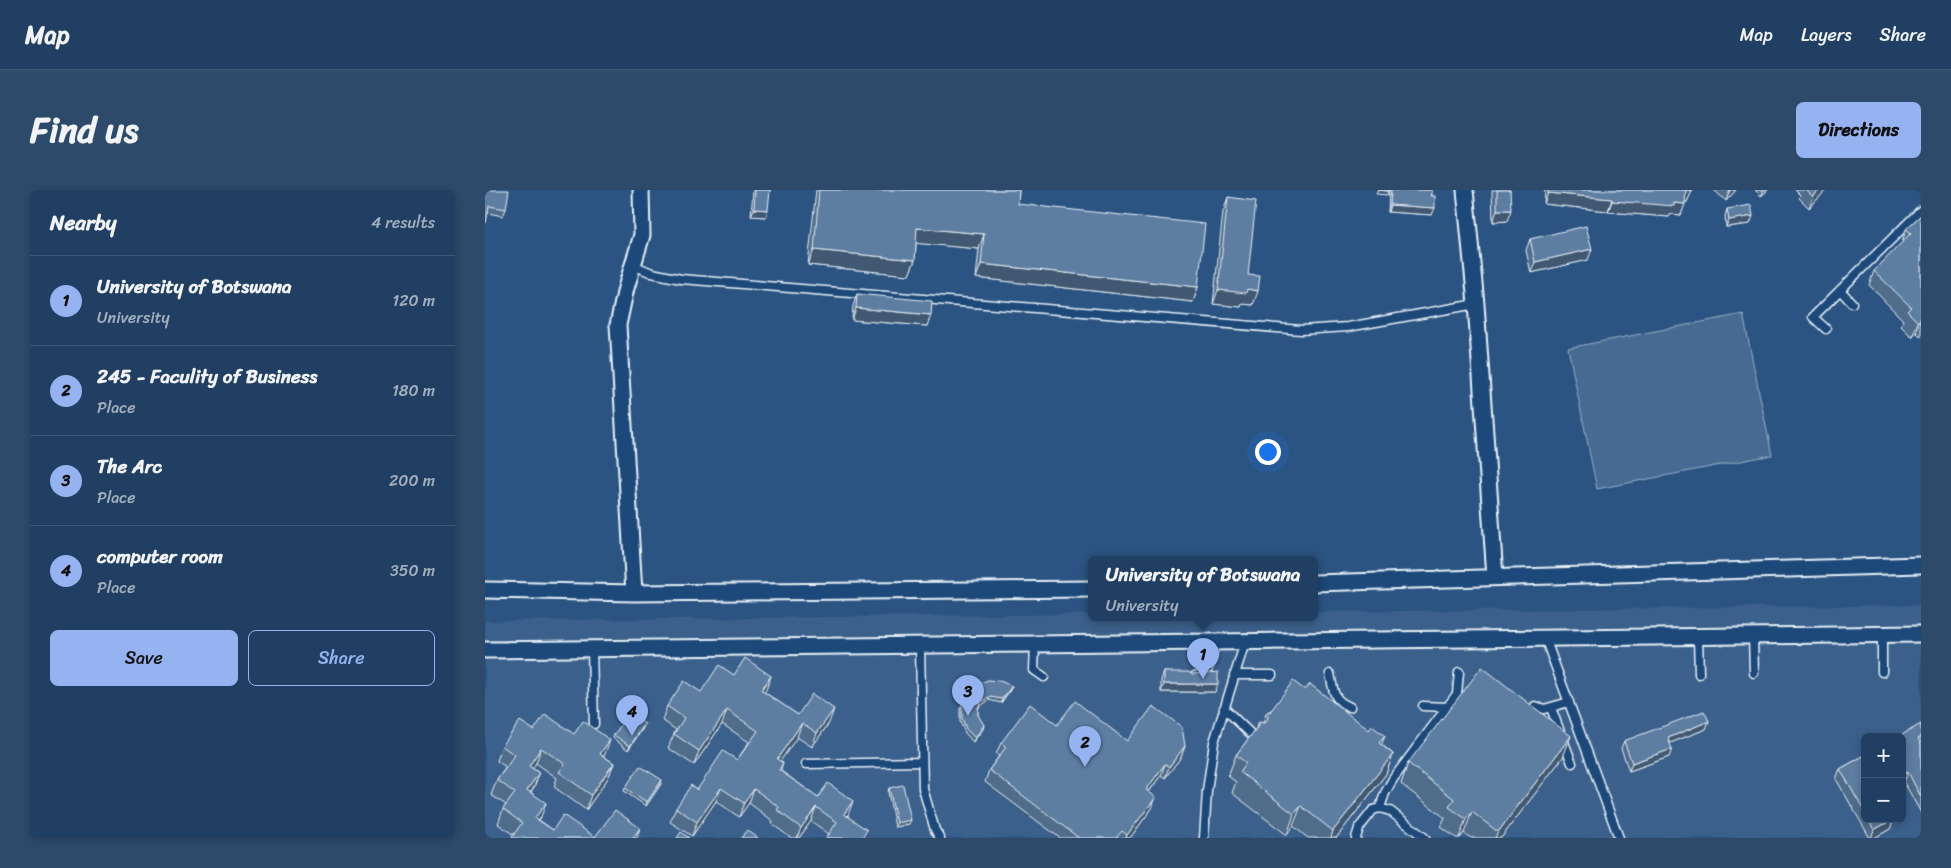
<!DOCTYPE html>
<html lang="en">
<head>
<meta charset="utf-8">
<style>
	:root { --surface:#203f62; --page:#2d4a6b; --text:#f1f3f6; --muted:#a2afbe; --line:#3d5877; --accent:#95b2f1 }
	body { margin:0; font-family:Sriracha,sans-serif; background:var(--page); color:var(--text) }
	.controls { position:absolute; right:15px; bottom:15px; display:grid; overflow:hidden; border-radius:8px; box-shadow:0 2px 8px #0003 }
	.controls button { width:45px; height:45px; display:grid; place-items:center; padding:0; border:0; border-bottom:1px solid var(--line); background:var(--surface); color:var(--text); font:25px sans-serif }
	.you { position:absolute; left:782px; top:261px; width:18px; height:18px; margin:-12px; border:4px solid #fff; border-radius:50%; background:#1a73e8; box-shadow:0 0 0 8px #1a73e833 }
	.badge { display:grid; place-items:center; width:32px; height:32px; border-radius:50%; background:var(--accent); color:#111; font-size:16px; font-weight:700 }
	.pin { position:absolute; translate:-50% -41px; filter:drop-shadow(0 1px 2px #0008) }
	.pin::after { content:''; position:absolute; top:26px; width:18px; height:15px; background:inherit; clip-path:polygon(0 0,100% 0,50% 100%) }
	.popup { position:absolute; left:603px; top:366px; width:230px; height:65px; box-sizing:border-box; display:grid; place-content:center; border-radius:8px; background:var(--surface); filter:drop-shadow(0 1px 4px #0005); font-size:16px; white-space:nowrap; color:var(--muted) }
	.popup b { font-size:19px; color:var(--text) }
	.popup::after { content:''; position:absolute; left:50%; top:100%; margin-left:-10px; border:10px solid transparent; border-top-color:var(--surface) }
	.list { margin:0; padding:0; list-style:none }
	h2 { display:flex; justify-content:space-between; align-items:center; height:65px; margin:0; padding:0 20px; font-size:21px }
	h2 small { font-size:16px; font-weight:400; color:var(--muted) }
	.list li { display:grid; grid-template-columns:32px 1fr auto; gap:15px; align-items:center; box-sizing:border-box; height:90px; padding:0 20px; border-top:1px solid var(--line) }
	.list b { display:block; font-size:19px; white-space:nowrap }
	.list p { margin:0; font-size:16px; white-space:nowrap; color:var(--muted) }
	.list em { font-size:16px; font-style:normal; color:var(--muted) }
	.actions { display:flex; gap:10px; padding:15px 20px }
	.actions a { flex:1; padding:11px 0; border:1px solid var(--accent); border-radius:8px; text-align:center; font-size:18px; color:var(--accent) }
	.actions .main { background:var(--accent); color:#111 }
	.map { position:relative; flex:none; width:1436px; height:648px; overflow:hidden; border-radius:8px }
	header { display:flex; align-items:center; gap:30px; box-sizing:border-box; height:70px; padding:0 25px; background:var(--surface); border-bottom:1px solid var(--line) }
	header strong { font-size:24px }
	nav { display:flex; gap:28px; margin-inline-start:auto; font-size:18px }
	.intro { display:flex; align-items:center; justify-content:space-between; box-sizing:border-box; height:120px; padding:0 30px }
	h1 { margin:0; font-size:35px }
	.button { padding:12px 22px; border-radius:8px; background:var(--accent); color:#111; font-size:18px; font-weight:700 }
	main { display:flex; gap:30px; padding:0 30px }
	aside { flex:1; background:var(--surface); border-radius:8px; box-shadow:0 2px 8px #0003 }
	.map>svg:first-child { display:block }
	.built { fill:#3a608b; fill-rule:evenodd }
	.green { fill:#476b93; stroke:#98aec6 }
	.lines { fill:none; stroke-linecap:round; stroke-linejoin:round }
	.lane-casing { stroke:#e8f1f8; stroke-width:11 }
	.street-casing { stroke:#e8f1f8; stroke-width:19 }
	.lane { stroke:#1f4a7a; stroke-width:8 }
	.street { stroke:#1f4a7a; stroke-width:15 }
	.wall { fill:#506c8a; stroke:#e8f1f8 }
	.shaded-wall { fill:#415871; stroke:#e8f1f8 }
	.building { fill:#5d7da1; stroke:#e8f1f8 }
</style>
</head>
<body>
<header>
<strong>Map</strong>
<nav><a>Map</a><a>Layers</a><a>Share</a></nav>
</header>
<div class="intro"><h1>Find us</h1><a class="button">Directions</a></div>
<main>
<aside>
<h2>Nearby<small>4 results</small></h2>
<ul class="list">
<li><span class="badge">1</span><div><b>University of Botswana</b><p>University</p></div><em>120 m</em></li>
<li><span class="badge">2</span><div><b>245 - Faculity of Business</b><p>Place</p></div><em>180 m</em></li>
<li><span class="badge">3</span><div><b>The Arc</b><p>Place</p></div><em>200 m</em></li>
<li><span class="badge">4</span><div><b>computer room</b><p>Place</p></div><em>350 m</em></li>
</ul>
<div class="actions"><a class="main">Save</a><a>Share</a></div>
</aside>
<div class="map">
<svg width="1436" height="648" viewBox="0 0 1436 648">
	<rect width="100%" height="100%" fill="#2b5482"/>
	<filter id="ink" filterUnits="userSpaceOnUse"><feTurbulence type="fractalNoise" baseFrequency=".02" numOctaves="2"/><feDisplacementMap in="SourceGraphic" scale="10" xChannelSelector="R" yChannelSelector="G"/><feConvolveMatrix kernelMatrix="1 2 1 2 8 2 1 2 1" color-interpolation-filters="sRGB"/></filter>
	<g filter="url(#ink)">
		<!-- built -->
		<path class="built" d="M1436 415V648H0V431L607 424V428H829V422ZM1380 547H1417V629H1380Z"/>
		<!-- green -->
		<path class="green" d="M1258 124 1287 265 1112 299 1083 158Z"/>
		<g class="lines">
			<defs>
				<path id="lane" d="M148 75 167 83 196 89 816 140 863 137 991 114
					M1355 100 1367 113
					M1341 139 1328 127 1436 20
					M1397 445V482
					M1268 446 1269 483
					M1213 447 1214 484
					M1060 448 1134 648
					M550 454 549 480 559 487
					M435 456 438 599 450 640 455 648
					M107 459 109 534
					M845 484C849 501 847 510 865 517
					M749 485H787
					M710 486C727 485 727 465 730 452
					M938 516 961 517
					M1050 516 1059 519 1084 512
					M739 518 770 548
					M1066 518 1087 573
					M321 574 437 572
					M895 618 900 603 908 589 972 504 974 482
					M719 648 722 601 729 552 760 452
					M871 648 874 638 888 620 895 618 905 621 940 648"/>
				<path id="street" d="M980 0 991 114 1010 387
					M829 393 1436 375
					M0 400 149 403 607 399
					M149 403 133 135 141 98 157 45 156 0
					M0 460 1436 444"/>
			</defs>
			<!-- lane casing -->
			<use href="#lane" class="lane-casing"/>
			<!-- street casing -->
			<use href="#street" class="street-casing"/>
			<!-- lane -->
			<use href="#lane" class="lane"/>
			<!-- street -->
			<use href="#street" class="street"/>
		</g>
		<!-- wall -->
		<path class="wall" d="M0 0 21 19 18 26 3 23Z
			M268 0H285L281 27 266 26Z
			M331 0H534L533 14 713 97 708 112 491 88 494 59 431 53 430 70 424 85 323 75Z
			M904 0H947V25L903 22Z
			M1007 0H1025L1022 31 1008 32Z
			M1060 0H1207L1202 12H1200L1196 25 1186 24 1184 27 1123 22V21L1059 14Z
			M1229 0H1251L1241 11Z
			M1270 0H1283L1276 6Z
			M1310 0H1341L1324 18 1314 8 1315 5Z
			M743 7 763 85 768 115 757 114 756 117 728 114 738 22Z
			M1242 19 1265 34 1241 37 1240 26Z
			M1436 25V147L1431 142 1427 147 1416 136 1418 130 1384 95 1389 81 1417 53 1421 39Z
			M1045 49 1103 70 1046 83 1041 60Z
			M372 104 446 125 442 136 367 130 368 116Z
			M679 482 707 484 730 502H676V490Z
			M249 485 286 486 279 502 313 525 344 533 327 557 312 547 295 571 298 573 296 581 333 607 363 625V626L379 648H341L344 644 326 631 314 648H306L287 634 288 631 264 613 254 627 231 611 207 646 185 632 191 618 212 600 252 570 264 552 237 534 209 575 183 558 189 544 191 540 177 530 182 516 216 502Z
			M527 496 525 500 516 513 504 510 494 517 493 520V525L498 539 488 552 480 543 475 532V519L477 515Z
			M820 500 896 554 908 564 901 584 851 648H823L808 636 802 645 747 603 751 592 743 586 751 565 771 539 772 534 778 533 781 523Z
			M1436 534V623L1419 592Z
			M572 535 642 551 700 556 696 567 680 588 676 585 664 602 667 618 645 648H575L500 592 504 580 514 566 511 564 516 553Z
			M158 538 143 560 128 548 129 545Z
			M1221 539 1185 553 1184 567 1144 581 1136 558 1139 551Z
			M89 544 120 564 118 566 129 573 123 588 101 620 69 597 72 588 51 573 47 578 54 583 49 597 46 602 56 627 54 630 68 640 110 647 152 648H27L29 645 13 634 18 619 21 615 6 605 12 590 21 577 12 571 17 556Z
			M1380 565V629H1409L1405 639 1389 648H1385L1351 589 1355 579Z
			M1078 567 1016 648H986L979 643 975 648H971L956 637 960 628 916 594 923 573Z
			M176 594 161 616 139 601 140 598Z
			M404 598 424 634 410 637 403 602Z"/>
		<!-- shaded-wall -->
		<path class="shaded-wall" d="M893 0 903 1 902 5 891 4Z
			M1201 0 1207 1 1202 12H1197Z
			M1245 0H1251L1241 11Z
			M1279 0H1283L1276 6Z
			M1334 0H1341L1324 18 1328 7Z
			M1063 3 1127 9 1123 21 1059 14Z
			M1127 11 1189 13 1200 14 1196 25 1186 24 1184 27 1123 22Z
			M905 15 950 18 947 25 903 22Z
			M269 19 283 20 281 27 266 26Z
			M1012 20H1026L1022 31 1008 32Z
			M1268 26 1265 34 1241 37 1244 30Z
			M432 38 499 44 494 59 427 53Z
			M1107 59 1103 70 1046 83 1050 72Z
			M329 60 430 70 424 85 323 75Z
			M496 74 713 97 708 112 491 88Z
			M762 99 773 101 768 115 757 114 756 117 728 114 733 100Z
			M371 118 446 125 442 136 367 130Z
			M1436 128 1431 142 1427 147 1433 132Z
			M286 486 281 500 271 514 276 500Z
			M679 494H733L730 502H676Z
			M527 496 525 500 516 513 517 509Z
			M505 507 504 510 494 517 495 513Z
			M349 519 344 533 327 557 332 543Z
			M242 520 237 534 209 575 214 561Z
			M1224 531 1221 539 1180 555 1183 548Z
			M317 533 312 547 287 583 292 569Z
			M160 534 158 538 143 560 145 556Z
			M499 535 498 539 488 552 490 548Z
			M900 546 892 566 894 553Z
			M1086 546 1078 567 1016 648H1010L1013 642Z
			M125 550 120 564 110 579 115 564Z
			M700 556 696 567 680 588 684 577Z
			M56 558 51 573 39 590 44 576Z
			M1187 559 1184 567 1144 581 1147 573Z
			M908 564 901 584 851 648H846L848 641Z
			M129 573 123 588 101 620 106 605Z
			M680 574 676 585 657 611 661 600Z
			M1423 582 1419 592 1417 593V585Z
			M54 583 49 597 37 614 42 600Z
			M177 590 176 594 161 616 162 612Z
			M236 598 231 611 207 646 212 632Z
			M269 599 264 613 254 627 259 613Z
			M671 607 667 618 645 648H641L642 645Z
			M368 611 363 625 354 638 359 624Z
			M61 613 56 627 45 642 50 628Z
			M816 616 808 636 802 645 809 624Z
			M331 617 326 631 314 648H312L316 638Z
			M987 622 979 643 974 648 981 629Z
			M1409 629 1405 639 1389 648H1386L1389 640Z
			M426 630 424 634 410 637 412 633Z
			M155 638 152 648H148Z"/>
		<!-- building -->
		<path class="building" d="M0 0H24L21 19 4 16 1 33H0Z
			M270 0H285L283 20 269 19Z
			M334 0H534L533 14 720 34 713 97 496 74 499 44 432 38 430 70 329 60Z
			M893 0H904L903 1Z
			M906 0H947L946 6H950V18L905 15Z
			M1012 0H1025L1026 20H1012Z
			M1063 0H1201L1200 14 1189 13V16L1127 11V9L1063 3Z
			M1321 0H1334L1328 7Z
			M743 7 771 11 763 85 775 86 773 101 762 99 761 103 733 100Z
			M1266 15 1268 26 1244 30 1242 19Z
			M1436 25V128L1433 132 1422 121 1426 117 1389 81 1426 43 1421 39Z
			M1101 36 1107 59 1050 72 1045 49Z
			M372 104 447 111 446 125 371 118Z
			M260 468 286 486 276 500 313 525 327 504 349 519 332 543 317 533 292 569 298 573 294 580 333 607 343 593 368 611 359 624 382 640 377 648H344L342 647 352 632 331 617 316 638 292 620 294 617 269 599 259 613 236 598 212 632 191 618 206 595 212 600 238 561 252 570 273 541 242 520 214 561 189 544 199 528 182 516 199 491 216 502 234 475 249 485Z
			M997 477 1086 546 1013 642 987 622 981 629 964 617 969 609 923 573Z
			M679 482H703L707 484 733 482V494H679Z
			M503 490 515 491 527 496 517 509 505 507 495 513 493 519V525L499 535 490 548 481 539 477 528V515L482 504 491 495Z
			M808 491 820 500 825 494 884 540 887 536 900 546 894 553 908 564 848 641 816 616 809 624 755 582 761 573 751 565 774 535 772 534 774 532 779 533 782 531 783 526 781 523 783 521 785 522Z
			M590 511 642 551 668 516 697 537 700 556 684 577 680 574 661 600 671 607 642 645 637 641 631 648H594L504 580 521 557 516 553 545 514 572 535Z
			M1219 521 1224 531 1183 548 1187 559 1147 573 1139 551Z
			M144 523 160 534 145 556 129 545Z
			M60 524 89 544 98 531 125 550 115 564 129 573 106 605 74 582 80 574 56 558 44 576 54 583 42 600 61 613 50 628 68 640 78 625 110 647 130 620 155 638 148 648H28L27 647 37 633 18 619 30 603 12 590 30 565 17 556 35 531 49 540Z
			M1436 534V547L1433 549 1436 554V607L1423 582 1417 585V547H1413Z
			M1380 565V623L1355 579Z
			M155 576 177 590 162 612 140 598Z
			M418 595 426 630 412 633 404 598Z
			M1383 629H1408L1389 640Z
			M262 640 273 648H256Z
			M196 642 204 648H192Z"/>
	</g>
</svg>
<div class="controls">
<button>+</button>
<button>−</button>
</div>
<div class="you"></div>
<div class="pin badge" style="left:718px;top:489px">1</div>
<div class="popup"><b>University of Botswana</b>University</div>
<div class="pin badge" style="left:600px;top:577px">2</div>
<div class="pin badge" style="left:483px;top:526px">3</div>
<div class="pin badge" style="left:147px;top:546px">4</div>
</div>
</main>
</body>
</html>
